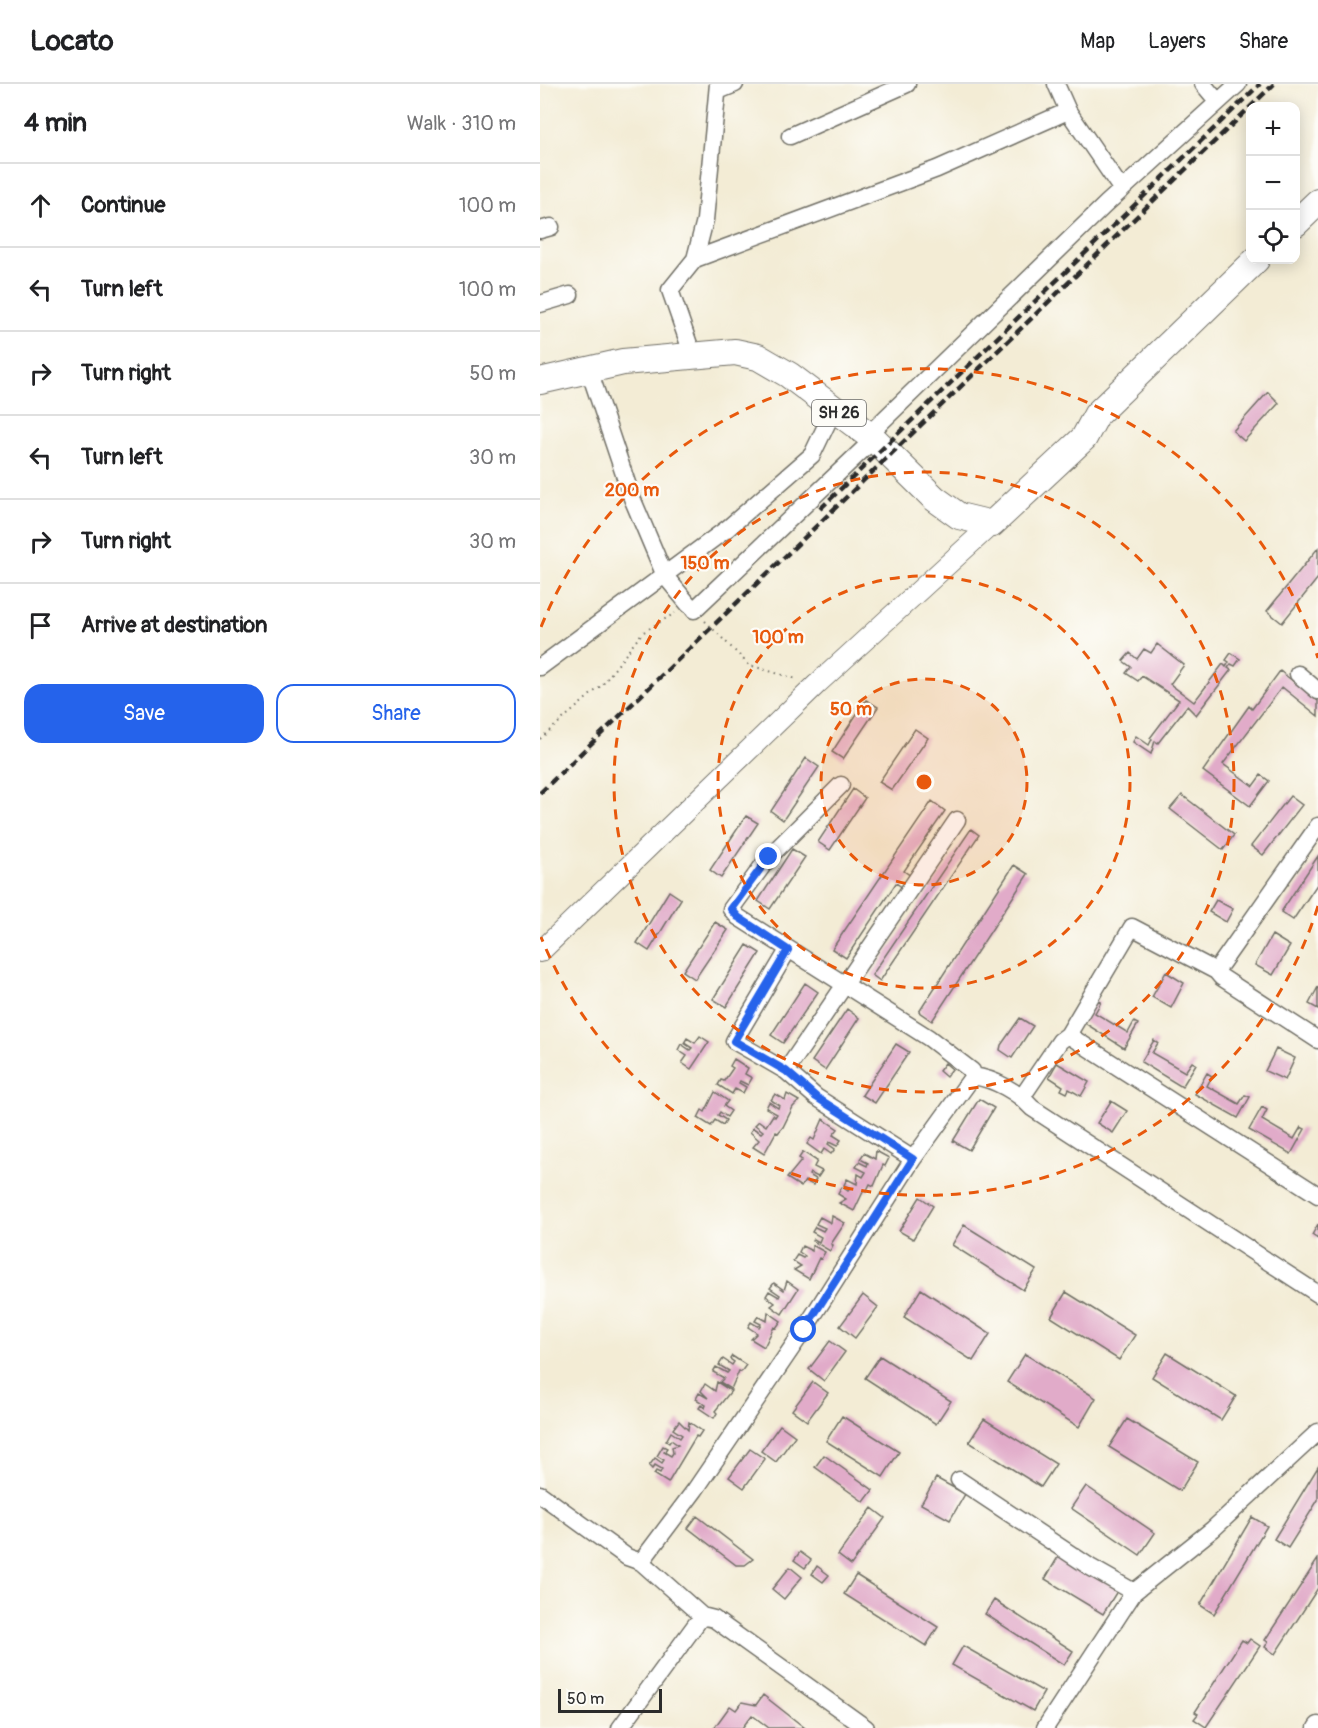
<!DOCTYPE html>
<html lang="en">
<head>
<meta charset="utf-8">
<style>
	:root { --surface:#fff; --page:#f2f2f2; --text:#202124; --muted:#757577; --line:#e0e0e0; --accent:#2563eb }
	body { margin:0; font-family:Pangolin,sans-serif; background:var(--page); color:var(--text) }
	.controls { position:absolute; right:18px; top:18px; display:grid; overflow:hidden; border-radius:12px; box-shadow:0 3px 15px #0003 }
	.controls button { width:54px; height:54px; display:grid; place-items:center; padding:0; border:0; border-bottom:2px solid var(--line); background:var(--surface); color:var(--text); font:30px sans-serif }
	.scale { position:absolute; left:18px; bottom:15px; width:104px; box-sizing:border-box; padding-left:6px; border:3px solid #2b2b2b; border-top:0; font-size:16px; line-height:21px; white-space:nowrap; color:#2b2b2b; -webkit-text-stroke:4px #fdfcf7; paint-order:stroke }
	.stop { position:absolute; width:18px; height:18px; margin:-14px; border:4px solid #2563eb; border-radius:50%; background:#fff }
	.stop.end { background:#2563eb; border-color:#fff; box-shadow:0 2px 6px #0008 }
	.list { margin:0; padding:0; list-style:none }
	h2 { display:flex; justify-content:space-between; align-items:center; height:78px; margin:0; padding:0 24px; font-size:26px }
	h2 small { font-size:20px; font-weight:400; color:var(--muted) }
	.list li { display:grid; grid-template-columns:39px 1fr auto; gap:18px; align-items:center; box-sizing:border-box; height:84px; padding:0 24px; border-top:2px solid var(--line) }
	.list b { display:block; font-size:22px; white-space:nowrap }
	.list em { font-size:20px; font-style:normal; color:var(--muted) }
	.actions { display:flex; gap:12px; padding:18px 24px }
	.actions a { flex:1; padding:14px 0; border:2px solid var(--accent); border-radius:18px; text-align:center; font-size:21px; color:var(--accent) }
	.actions .main { background:var(--accent); color:#fff }
	.icon { flex:none; width:33px; height:33px; fill:none; stroke:currentColor; stroke-width:2; stroke-linecap:round; stroke-linejoin:round }
	.map { position:relative; flex:none; width:778px; height:1644px; overflow:hidden }
	header { display:flex; align-items:center; gap:36px; box-sizing:border-box; height:84px; padding:0 30px; background:var(--surface); border-bottom:2px solid var(--line) }
	header strong { font-size:28px }
	nav { display:flex; gap:33px; margin-inline-start:auto; font-size:21px }
	main { display:flex }
	aside { flex:1; background:var(--surface) }
	.map>svg:first-child { display:block }
	.building { fill:#e1abc9 }
	.lines { fill:none; stroke-linecap:round; stroke-linejoin:round }
	.minor-casing { stroke:#716f66; stroke-width:19 }
	.tertiary-casing { stroke:#716f66; stroke-width:22 }
	.primary-casing { stroke:#716f66; stroke-width:28 }
	.path { stroke:#716f66; stroke-width:2; stroke-dasharray:1.5 4.5; stroke-linecap:butt }
	.minor { stroke:#fff; stroke-width:16 }
	.tertiary { stroke:#fff; stroke-width:20 }
	.primary { stroke:#fff; stroke-width:26 }
	.rail { stroke:#2b2b2b; stroke-width:4.5; stroke-dasharray:9 4.5; stroke-linecap:butt }
	.route { stroke:#2563eb; stroke-width:8 }
	.ring { fill:none; stroke:#e8590c; stroke-width:3; stroke-dasharray:10 8 }
	.labels { text-anchor:middle; dominant-baseline:central; stroke-width:4.5; stroke-linejoin:round; paint-order:stroke }
	.shield { fill:#fdfcf7; stroke:#6a6a68; stroke-width:1.5 }
	.shield-label { font-size:16px; font-weight:bold; fill:#2b2b2b }
	.centre { fill:#e8590c; stroke:#fdfcf7; stroke-width:3 }
	.ring-label { font-size:18px; text-anchor:middle; font-weight:bold; fill:#e8590c; stroke:#fdfcf7; stroke-width:4.5; stroke-linejoin:round; paint-order:stroke }
</style>
</head>
<body>
<header>
<strong>Locato</strong>
<nav><a>Map</a><a>Layers</a><a>Share</a></nav>
</header>
<main>
<aside>
<h2>4 min<small>Walk · 310 m</small></h2>
<ul class="list">
<li><svg class="icon" aria-label="ahead" viewBox="0 0 24 24"><path d="M12 20V5M6 11l6-6 6 6"/></svg><div><b>Continue</b></div><em>100 m</em></li>
<li><svg class="icon" aria-label="left" viewBox="0 0 24 24"><path d="M17 20v-9H6M10 6l-5 5 5 5"/></svg><div><b>Turn left</b></div><em>100 m</em></li>
<li><svg class="icon" aria-label="right" viewBox="0 0 24 24"><path d="M7 20v-9h11M14 6l5 5-5 5"/></svg><div><b>Turn right</b></div><em>50 m</em></li>
<li><svg class="icon" aria-label="left" viewBox="0 0 24 24"><path d="M17 20v-9H6M10 6l-5 5 5 5"/></svg><div><b>Turn left</b></div><em>30 m</em></li>
<li><svg class="icon" aria-label="right" viewBox="0 0 24 24"><path d="M7 20v-9h11M14 6l5 5-5 5"/></svg><div><b>Turn right</b></div><em>30 m</em></li>
<li><svg class="icon" aria-label="arrive" viewBox="0 0 24 24"><path d="M6 21V4h12l-3 4 3 4H6"/></svg><div><b>Arrive at destination</b></div></li>
</ul>
<div class="actions"><a class="main">Save</a><a>Share</a></div>
</aside>
<div class="map">
<svg width="778" height="1644" viewBox="0 0 778 1644">
	<rect width="100%" height="100%" fill="#fdfcf7"/>
	<filter id="ink" filterUnits="userSpaceOnUse"><feTurbulence type="fractalNoise" baseFrequency=".0167" numOctaves="2"/><feDisplacementMap in="SourceGraphic" scale="12" xChannelSelector="R" yChannelSelector="G"/><feConvolveMatrix kernelMatrix="1 2 1 2 8 2 1 2 1" color-interpolation-filters="sRGB"/></filter>
	<filter id="wash" filterUnits="userSpaceOnUse"><feTurbulence type="fractalNoise" baseFrequency=".008" numOctaves="4" result="noise"/><feDisplacementMap in="SourceGraphic" scale="24" xChannelSelector="R" yChannelSelector="G"/><feGaussianBlur stdDeviation="1.35" result="paint"/><feColorMatrix in="noise" values="0 0 0 0 0 0 0 0 0 0 0 0 0 0 0 0 0 1.4 0 .05"/><feComposite in="paint" operator="in"/></filter>
	<g filter="url(#wash)">
		<rect width="100%" height="100%" fill="#f3ecd5"/>
		<g id="blocks">
			<!-- building -->
			<path class="building" d="M728 308 739 319 704 357 693 347Z
				M778 464V494L742 539 727 527Z
				M617 560 644 581 630 600 654 618 683 580 686 583 689 578 686 576 691 569 700 575 695 582 691 580 688 584 691 586 656 631 647 622 618 659 615 657 611 670 593 658 596 652 609 661 612 655 610 654 639 616 602 592 598 597 586 589 591 583 583 577 590 569 597 575 604 565 611 569Z
				M740 587 778 617V632L742 603 683 680 713 702 721 691 729 697 710 722 663 687 709 622 712 625Z
				M326 616 338 623 303 675 292 668Z
				M375 645 388 654 352 706 339 698Z
				M266 674 279 683 243 736 231 727Z
				M313 705 325 714 290 766 278 758Z
				M642 711 694 751 683 766 630 725Z
				M750 712 762 721 723 771 711 762Z
				M392 717 405 727 364 787 371 792 363 804 356 799 306 874 292 865Z
				M206 732 218 739 181 794 170 786Z
				M431 745 439 751 340 897 332 891Z
				M252 765 265 773 230 825 218 817Z
				M778 772V799L753 836 741 828Z
				M474 781 488 790 392 937 379 928Z
				M129 807 141 815 109 867 97 859Z
				M676 816 693 825 686 838 669 828Z
				M175 838 188 846 155 895 143 887Z
				M732 851 750 862 733 891 715 881Z
				M207 861 220 869 186 923 173 915Z
				M626 888 644 899 631 924 612 913Z
				M265 899 278 908 243 959 231 951Z
				M778 903V925L769 920Z
				M556 916 561 918 555 929 588 949 594 938 598 940 584 964 543 938Z
				M307 925 319 934 285 986 272 977Z
				M480 934 493 942 472 974 460 966 461 961Z
				M160 952 169 958 151 985 142 979 147 972 138 966 141 960 150 966 152 964 144 959 147 954 155 959Z
				M614 956 618 959 612 969 645 988 652 978 656 980 642 1003 601 978Z
				M356 960 369 968 335 1019 322 1011Z
				M736 965 755 974 745 996 725 987Z
				M194 975 208 984 205 990 212 994 208 1001 200 997 199 999 206 1003 203 1009 195 1005 192 1010 178 1001 181 996 184 997 193 984 190 982Z
				M405 979 412 985 406 993 399 987Z
				M517 979 549 998 541 1012 529 1005 527 1009 521 1006 523 1002 509 993Z
				M667 989 672 992 667 1002 699 1020 705 1011 710 1013 698 1034 655 1010Z
				M175 1008 188 1017 184 1022 191 1027 187 1033 180 1028 178 1031 186 1036 183 1041 175 1036 171 1042 158 1034 162 1026 165 1028Z
				M235 1010 245 1016 247 1010 259 1017 253 1023 243 1043 238 1049 236 1048 224 1070 213 1063 219 1056 210 1048 213 1044 221 1049 223 1047 215 1041 219 1037 226 1042 233 1031 235 1033 237 1030 226 1024 229 1018 238 1024 239 1021 231 1016Z
				M439 1015 454 1024 429 1066 413 1057Z
				M571 1017 587 1027 573 1049 557 1039Z
				M722 1023 727 1026 722 1036 754 1055 761 1043 765 1045 751 1070 709 1046Z
				M283 1035 298 1045 293 1051 301 1056 297 1062 289 1058 288 1060 295 1065 291 1070 284 1065 281 1070 267 1060 271 1054 274 1056Z
				M336 1067 349 1074 345 1082 343 1081 334 1102 330 1100 326 1108 324 1106 314 1127 299 1119 306 1115 298 1110 302 1103 308 1107 310 1104 304 1101 307 1095 317 1100 318 1090 323 1093 326 1088 316 1083 319 1078 327 1082 328 1079 320 1075 324 1069 335 1075Z
				M263 1068 277 1077 274 1083 282 1087 278 1093 270 1089 269 1091 276 1095 273 1101 265 1097 261 1103 247 1094 262 1076 259 1074Z
				M380 1113 393 1122 373 1155 359 1147Z
				M292 1132 305 1139 291 1160 293 1161 290 1167 273 1157 274 1155 279 1158 281 1153 272 1148 275 1143 283 1147 285 1144 276 1140 280 1133 291 1139Z
				M778 1140V1155L772 1151Z
				M424 1141 496 1186 483 1206 412 1161Z
				M272 1161 285 1168 281 1175 279 1174 269 1195 254 1186 261 1182 253 1177 257 1171 263 1174 265 1172 259 1168 262 1162 272 1167Z
				M247 1197 258 1205 242 1230 231 1222 235 1219 226 1212 229 1207 239 1213 240 1211 230 1204 234 1199 244 1206Z
				M381 1205 450 1250 433 1277 364 1233Z
				M526 1208 595 1251 579 1276 511 1233Z
				M323 1211 338 1223 315 1254 300 1242Z
				M228 1228 241 1237 236 1244 234 1243 224 1263 211 1255 217 1249 208 1243 211 1238 219 1243 221 1240 215 1237 218 1232 227 1237Z
				M290 1257 305 1268 284 1297 269 1285Z
				M627 1269 696 1312 681 1336 612 1293Z
				M485 1270 556 1314 539 1343 467 1298Z
				M192 1272 206 1281 201 1288 199 1287 191 1305 180 1298 184 1294 173 1288 176 1283 187 1289 189 1287 179 1281 183 1275 192 1281 194 1278 190 1275Z
				M340 1272 411 1317 396 1340 325 1294Z
				M177 1298 191 1307 175 1327 177 1329 174 1334 159 1324 161 1321 165 1324 166 1321 156 1315 159 1309 168 1314 161 1307 165 1300 175 1307Z
				M273 1298 288 1309 267 1337 252 1326Z
				M302 1332 359 1368 343 1393 286 1357Z
				M444 1335 516 1380 501 1403 429 1358Z
				M587 1335 658 1378 640 1407 569 1363Z
				M139 1337 148 1346 149 1338 162 1347 158 1353 156 1352 128 1399 114 1390 116 1387 120 1389 122 1385 115 1381 112 1385 109 1382 115 1374 122 1379 124 1376 117 1372 123 1362 127 1364 124 1368 131 1372 133 1369 132 1363 138 1361 131 1356 129 1359 126 1357 131 1348 140 1354 142 1351 133 1345Z
				M240 1341 255 1352 236 1378 221 1367Z
				M210 1365 225 1375 204 1404 189 1393Z
				M284 1371 333 1406 324 1418 275 1383Z
				M778 1383V1416L748 1464 734 1455Z
				M396 1394 425 1410 410 1436 381 1420Z
				M546 1402 615 1449 600 1471 531 1424Z
				M332 1424 345 1434 311 1481 298 1471Z
				M157 1432 213 1475 205 1481H196L148 1444Z
				M712 1433 727 1442 674 1530 660 1521Z
				M260 1468 271 1476 265 1484 254 1476Z
				M521 1468 579 1504 563 1530 505 1495Z
				M778 1475V1504L735 1570 725 1563 728 1558 725 1556Z
				M277 1482 289 1491 283 1498 272 1490Z
				M250 1483 262 1493 244 1515 232 1505Z
				M316 1491 398 1543 386 1562 304 1510Z
				M454 1516 533 1567 524 1581 445 1530Z
				M710 1555 720 1562 666 1643 654 1635 658 1630 655 1628 702 1556 707 1559Z
				M423 1562 504 1608 493 1627 412 1581Z
				M223 1611 265 1644H229L212 1631 202 1644H174L190 1622 196 1626 202 1618 216 1621Z"/>
		</g>
	</g>
	<g filter="url(#ink)">
		<use href="#blocks" fill-opacity="0" stroke="#716f66" stroke-width="1.5"/>
		<g class="lines">
			<defs>
				<path id="minor" d="M516 0 528 27 582 106
					M663 0 678 18
					M178 7 195 0
					M250 52 367 0
					M0 146 11 143
					M155 175 397 85 528 27
					M0 220 30 211
					M153 272 130 206 155 175 165 136 178 0
					M49 286 92 414 125 492 149 521
					M328 351 566 120 698 0
					M154 526 334 355
					M0 583 188 444 272 371 294 325
					M758 590 778 607
					M248 866 194 957 246 987 276 1013 373 1075
					M676 887 778 742
					M528 951 778 1111
					M246 987 417 736
					M433 992C455 995 478 1008 492 1024L778 1210
					M482 1013 520 957 528 951 592 843 676 887 681 893 778 956
					M419 1396 550 1483 594 1508
					M0 1410 87 1473 101 1478 162 1532 174 1535 326 1644
					M101 1478 155 1406 264 1246 373 1075 433 992 432 987 389 954 198 833 191 825 229 773 301 701
					M80 1644 162 1532
					M505 1644 594 1508 673 1445 778 1348
					M776 1644 778 1641"/>
				<path id="tertiary" d="M0 868 277 600 452 440"/>
				<path id="primary" d="M756 139 778 118
					M0 297 83 278 195 268 218 273 249 291 334 355 394 414 419 432 452 440 544 354 557 330 716 176"/>
			</defs>
			<!-- minor casing -->
			<use href="#minor" class="minor-casing"/>
			<!-- tertiary casing -->
			<use href="#tertiary" class="tertiary-casing"/>
			<!-- primary casing -->
			<use href="#primary" class="primary-casing"/>
			<!-- path -->
			<path class="path" d="M165 537 209 581 256 595
				M0 655 63 600 102 549 135 529"/>
			<!-- minor -->
			<use href="#minor" class="minor"/>
			<!-- tertiary -->
			<use href="#tertiary" class="tertiary"/>
			<!-- primary -->
			<use href="#primary" class="primary"/>
			<!-- rail -->
			<path class="rail" d="M280 425 720 0
				M0 709 734 0"/>
		</g>
	</g>
	<g class="lines" filter="url(#ink)">
		<!-- route -->
		<path class="route" d="M229 773 191 825 198 833 248 866 194 957 246 987 276 1013 373 1075 264 1246"/>
	</g>
	<!-- distance rings -->
	<circle cx="384" cy="698" r="103" fill="#e8590c" fill-opacity=".12"/>
	<g class="ring">
		<circle cx="384" cy="698" r="103"/>
		<circle cx="384" cy="698" r="206"/>
		<circle cx="384" cy="698" r="310"/>
		<path d="M778 822A413 413 0 0 1 1 853M1 543A413 413 0 0 1 778 574"/>
	</g>
	<g class="labels">
		<!-- shield labels -->
		<rect class="shield" x="272" y="316" width="54" height="26" rx="4.5"/>
		<g class="shield-label">
			<text x="299" y="329">SH 26</text>
		</g>
	</g>
	<circle cx="384" cy="698" r="9" class="centre"/>
	<g class="ring-label">
		<text x="92" y="412">200 m</text>
		<text x="165" y="485">150 m</text>
		<text x="238" y="559">100 m</text>
		<text x="311" y="631">50 m</text>
	</g>
</svg>
<div class="controls">
<button>+</button>
<button>−</button>
<button><svg class="icon" aria-label="locate" viewBox="0 0 24 24"><circle cx="12" cy="12" r="6"/><path d="M12 2v4M12 18v4M2 12h4M18 12h4"/></svg></button>
</div>
<div class="scale">50 m</div>
<div class="stop" style="left:264px;top:1246px"></div>
<div class="stop end" style="left:229px;top:773px"></div>
</div>
</main>
</body>
</html>
